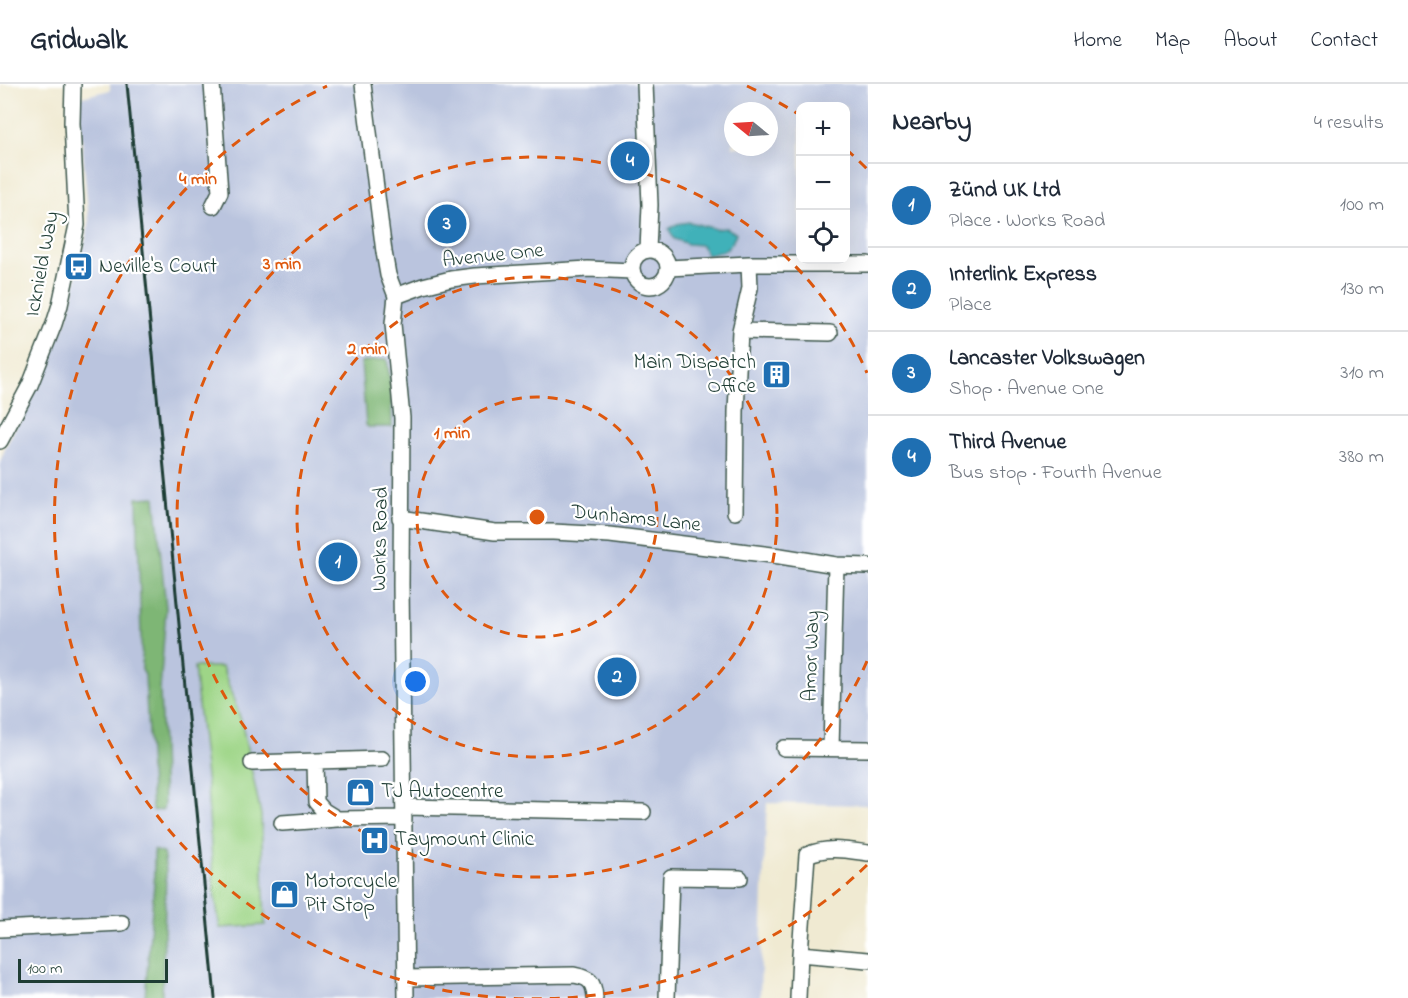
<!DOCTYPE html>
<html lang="en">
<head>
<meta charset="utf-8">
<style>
	:root { --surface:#fff; --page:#f2f2f3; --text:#1f2937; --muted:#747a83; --line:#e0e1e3; --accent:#1f6fb2 }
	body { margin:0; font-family:"Indie Flower",sans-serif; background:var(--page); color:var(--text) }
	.controls { position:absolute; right:18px; top:18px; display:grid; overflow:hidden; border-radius:12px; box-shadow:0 6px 24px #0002 }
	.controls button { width:54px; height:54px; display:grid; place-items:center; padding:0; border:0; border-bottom:2px solid var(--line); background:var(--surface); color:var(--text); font:30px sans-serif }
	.compass { position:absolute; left:724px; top:18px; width:54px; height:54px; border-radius:50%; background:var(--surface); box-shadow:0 6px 24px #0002; rotate:288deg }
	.scale { position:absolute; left:18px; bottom:15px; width:150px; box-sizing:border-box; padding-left:6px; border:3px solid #1f3d34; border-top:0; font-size:16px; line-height:21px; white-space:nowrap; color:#1f3d34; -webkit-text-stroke:4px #fff; paint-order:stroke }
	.you { position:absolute; left:416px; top:598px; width:21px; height:21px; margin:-15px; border:4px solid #fff; border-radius:50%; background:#1a73e8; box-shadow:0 0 0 9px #1a73e833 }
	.badge { display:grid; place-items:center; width:39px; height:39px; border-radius:50%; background:var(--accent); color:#fff; font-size:20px; font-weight:700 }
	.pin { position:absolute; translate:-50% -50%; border:3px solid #fff; box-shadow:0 2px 6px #0006 }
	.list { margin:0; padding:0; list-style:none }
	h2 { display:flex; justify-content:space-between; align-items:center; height:78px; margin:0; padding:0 24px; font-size:26px }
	h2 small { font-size:20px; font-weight:400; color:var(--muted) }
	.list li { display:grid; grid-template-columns:39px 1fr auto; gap:18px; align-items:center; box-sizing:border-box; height:84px; padding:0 24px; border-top:2px solid var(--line) }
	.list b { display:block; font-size:22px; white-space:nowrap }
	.list p { margin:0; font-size:20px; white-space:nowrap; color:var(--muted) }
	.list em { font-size:20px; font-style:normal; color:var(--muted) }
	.icon { flex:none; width:33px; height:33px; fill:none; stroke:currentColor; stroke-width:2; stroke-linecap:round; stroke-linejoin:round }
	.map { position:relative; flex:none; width:868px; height:914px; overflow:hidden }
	header { display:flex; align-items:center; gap:36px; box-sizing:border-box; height:84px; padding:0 30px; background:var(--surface); border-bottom:2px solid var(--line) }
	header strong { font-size:28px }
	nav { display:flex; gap:33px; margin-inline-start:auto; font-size:21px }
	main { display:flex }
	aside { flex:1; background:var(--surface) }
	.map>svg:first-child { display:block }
	.industrial { fill:#bac4de; fill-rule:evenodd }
	.green { fill:#9ed587; stroke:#5e895e; stroke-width:1.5 }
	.forest { fill:#7eb674; stroke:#4e7a54; stroke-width:1.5 }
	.water { fill:#41b1b9; stroke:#307776; stroke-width:1.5 }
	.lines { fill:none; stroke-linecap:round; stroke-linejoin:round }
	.minor-casing { stroke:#3e574c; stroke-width:18 }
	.minor { stroke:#fff; stroke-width:15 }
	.rail { stroke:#1f3d34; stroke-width:3 }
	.ring { fill:none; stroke:#de580e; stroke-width:3; stroke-dasharray:10 8 }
	.labels { text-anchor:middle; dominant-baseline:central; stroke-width:4.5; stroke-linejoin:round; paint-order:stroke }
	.street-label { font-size:21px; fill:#1f3d34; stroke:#fff }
	.poi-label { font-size:21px; fill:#1f3d34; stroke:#fff; text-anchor:start }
	.centre { fill:#de580e; stroke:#fff; stroke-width:3 }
	.ring-label { font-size:18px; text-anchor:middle; font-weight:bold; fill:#de580e; stroke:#fff; stroke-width:4.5; stroke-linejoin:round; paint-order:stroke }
</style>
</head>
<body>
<header>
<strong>Gridwalk</strong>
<nav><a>Home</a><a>Map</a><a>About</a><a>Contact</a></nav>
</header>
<main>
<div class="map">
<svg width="868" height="914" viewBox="0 0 868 914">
	<rect width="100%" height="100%" fill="#fff"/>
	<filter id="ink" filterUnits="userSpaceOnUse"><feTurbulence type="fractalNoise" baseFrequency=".0167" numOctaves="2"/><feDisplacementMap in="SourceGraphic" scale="12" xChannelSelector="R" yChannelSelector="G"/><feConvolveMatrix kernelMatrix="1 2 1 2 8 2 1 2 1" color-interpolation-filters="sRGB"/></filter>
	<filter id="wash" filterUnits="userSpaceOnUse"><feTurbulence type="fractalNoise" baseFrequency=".008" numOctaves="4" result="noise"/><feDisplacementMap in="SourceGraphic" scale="24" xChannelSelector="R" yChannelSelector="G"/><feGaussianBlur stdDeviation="1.35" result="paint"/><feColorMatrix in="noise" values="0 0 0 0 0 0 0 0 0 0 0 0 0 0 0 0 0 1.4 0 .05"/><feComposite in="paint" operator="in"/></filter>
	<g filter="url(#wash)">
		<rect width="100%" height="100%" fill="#f0ead2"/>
		<!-- industrial -->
		<path class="industrial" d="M110 0H868V721L767 719 763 806 760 914H0V378L5 365 67 236 89 140 78 14 110 6ZM800 22H846V176H800ZM733 27H769V63H733ZM207 702 220 844 214 806Z"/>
		<!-- green -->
		<path class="green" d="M194 583H222L241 636 261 731 265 841 220 844 214 806 207 702Z"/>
		<!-- forest -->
		<path class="forest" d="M387 275 391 305 392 343H368L366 341 361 278Z
			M155 413 166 524 160 606 164 721 163 726 152 727 145 591 142 586 137 414Z
			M154 766 163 769 166 788 162 914H145L154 800Z"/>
		<!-- water -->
		<path class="water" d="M689 138 716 145 726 144 736 149C730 167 725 167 707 171L702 161 688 160 674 155 669 145 677 140Z"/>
	</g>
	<g filter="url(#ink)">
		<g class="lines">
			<defs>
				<path id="minor" d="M212 0 220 108 213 122
					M363 0 384 168 388 191 396 212 393 240 402 334 401 501 406 914
					M645 0 650 121 648 166
					M632 184a18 18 0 1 1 36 0a18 18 0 1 1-36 0Z
					M668 184 749 180H868
					M396 212 423 202 451 195 475 192 588 185 632 187
					M740 247 830 249
					M0 357 30 301 54 240 60 221 77 141 72 39 73 0
					M735 428 736 327 740 247 750 204 749 180
					M400 434 495 448H553L610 451 780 472 836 481 868 482
					M784 664 868 665
					M831 664 836 481
					M315 678 316 718 324 727 337 735
					M252 679 382 675
					M404 723 643 728
					M282 739 337 735 404 734
					M0 845 122 839
					M800 870 807 771C828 762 846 766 868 769
					M406 894 574 891C590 894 594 898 595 914
					M667 914 671 793 740 794
					M798 914 800 870 868 876"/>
			</defs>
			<!-- minor casing -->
			<use href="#minor" class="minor-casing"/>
			<!-- minor -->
			<use href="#minor" class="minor"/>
			<!-- rail -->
			<path class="rail" d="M127 0 215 914"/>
		</g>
	</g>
	<!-- distance rings -->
	<g class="ring">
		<circle cx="537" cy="433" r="120"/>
		<circle cx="537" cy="433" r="240"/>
		<path d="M867 577A360 360 0 1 1 867 289"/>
		<path d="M867 781A480 480 0 1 1 327 2M747 2A480 480 0 0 1 798 30M846 65A480 480 0 0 1 867 85"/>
	</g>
	<!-- icons -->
	<defs>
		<symbol id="bus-square" viewBox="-11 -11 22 22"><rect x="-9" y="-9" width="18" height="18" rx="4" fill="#1f6fb2" stroke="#fff"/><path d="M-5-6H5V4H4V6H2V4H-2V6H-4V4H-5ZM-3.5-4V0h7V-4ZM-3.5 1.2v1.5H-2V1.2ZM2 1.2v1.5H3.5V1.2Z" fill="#fff"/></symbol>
		<symbol id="building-square" viewBox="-11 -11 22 22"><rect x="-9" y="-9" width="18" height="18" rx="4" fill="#1f6fb2" stroke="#fff"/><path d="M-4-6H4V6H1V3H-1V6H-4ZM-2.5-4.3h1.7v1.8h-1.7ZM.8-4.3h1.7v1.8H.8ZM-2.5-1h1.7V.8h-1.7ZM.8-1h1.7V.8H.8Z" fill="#fff"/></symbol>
		<symbol id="shop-square" viewBox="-11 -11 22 22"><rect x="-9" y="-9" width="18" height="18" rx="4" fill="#1f6fb2" stroke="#fff"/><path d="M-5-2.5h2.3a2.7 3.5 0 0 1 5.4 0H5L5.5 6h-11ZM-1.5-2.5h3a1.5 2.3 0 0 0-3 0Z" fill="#fff"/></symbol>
		<symbol id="hospital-square" viewBox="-11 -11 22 22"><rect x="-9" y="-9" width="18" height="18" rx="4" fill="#1f6fb2" stroke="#fff"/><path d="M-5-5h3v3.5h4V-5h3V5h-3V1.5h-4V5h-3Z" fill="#fff"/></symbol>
	</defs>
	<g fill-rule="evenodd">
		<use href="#bus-square" x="62" y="166" width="33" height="33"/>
		<use href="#building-square" x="760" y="274" width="33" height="33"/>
		<use href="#shop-square" x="344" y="692" width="33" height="33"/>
		<use href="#hospital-square" x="358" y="740" width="33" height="33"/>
		<use href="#shop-square" x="268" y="794" width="33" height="33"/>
	</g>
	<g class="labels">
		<!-- street labels -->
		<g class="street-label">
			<text transform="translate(493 172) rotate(-6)">Avenue One</text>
			<text transform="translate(43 180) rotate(-79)">Icknield Way</text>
			<text transform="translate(636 435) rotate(6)">Dunhams Lane</text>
			<text transform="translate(381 455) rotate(-89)">Works Road</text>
			<text transform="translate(812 572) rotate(-88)">Amor Way</text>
		</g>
		<!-- poi labels -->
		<g class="poi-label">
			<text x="99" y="183">Neville's Court</text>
			<text x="756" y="279" text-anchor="end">Main Dispatch<tspan x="756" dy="24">Office</tspan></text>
			<text x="381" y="708">TJ Autocentre</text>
			<text x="395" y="756">Taymount Clinic</text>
			<text x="305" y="798">Motorcycle<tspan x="305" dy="24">Pit Stop</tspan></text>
		</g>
	</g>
	<circle cx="537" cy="433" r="9" class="centre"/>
	<g class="ring-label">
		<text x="198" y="100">4 min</text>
		<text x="282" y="185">3 min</text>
		<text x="367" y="270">2 min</text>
		<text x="452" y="354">1 min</text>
	</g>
</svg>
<div class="controls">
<button>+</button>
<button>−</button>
<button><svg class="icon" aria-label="locate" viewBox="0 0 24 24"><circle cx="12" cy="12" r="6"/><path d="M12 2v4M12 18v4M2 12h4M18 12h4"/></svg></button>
</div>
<svg class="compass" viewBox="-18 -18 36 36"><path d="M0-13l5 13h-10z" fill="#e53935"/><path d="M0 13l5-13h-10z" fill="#747a83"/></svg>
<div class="scale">100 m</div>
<div class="you"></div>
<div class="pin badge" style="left:338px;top:478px">1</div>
<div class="pin badge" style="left:617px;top:593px">2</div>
<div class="pin badge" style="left:447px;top:140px">3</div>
<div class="pin badge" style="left:630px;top:77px">4</div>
</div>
<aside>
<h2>Nearby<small>4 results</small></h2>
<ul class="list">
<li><span class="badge">1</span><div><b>Zünd UK Ltd</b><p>Place · Works Road</p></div><em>100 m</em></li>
<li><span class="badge">2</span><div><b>Interlink Express</b><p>Place</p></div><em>130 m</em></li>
<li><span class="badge">3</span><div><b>Lancaster Volkswagen</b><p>Shop · Avenue One</p></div><em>310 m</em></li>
<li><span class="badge">4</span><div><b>Third Avenue</b><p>Bus stop · Fourth Avenue</p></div><em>380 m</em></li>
</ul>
</aside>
</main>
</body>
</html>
